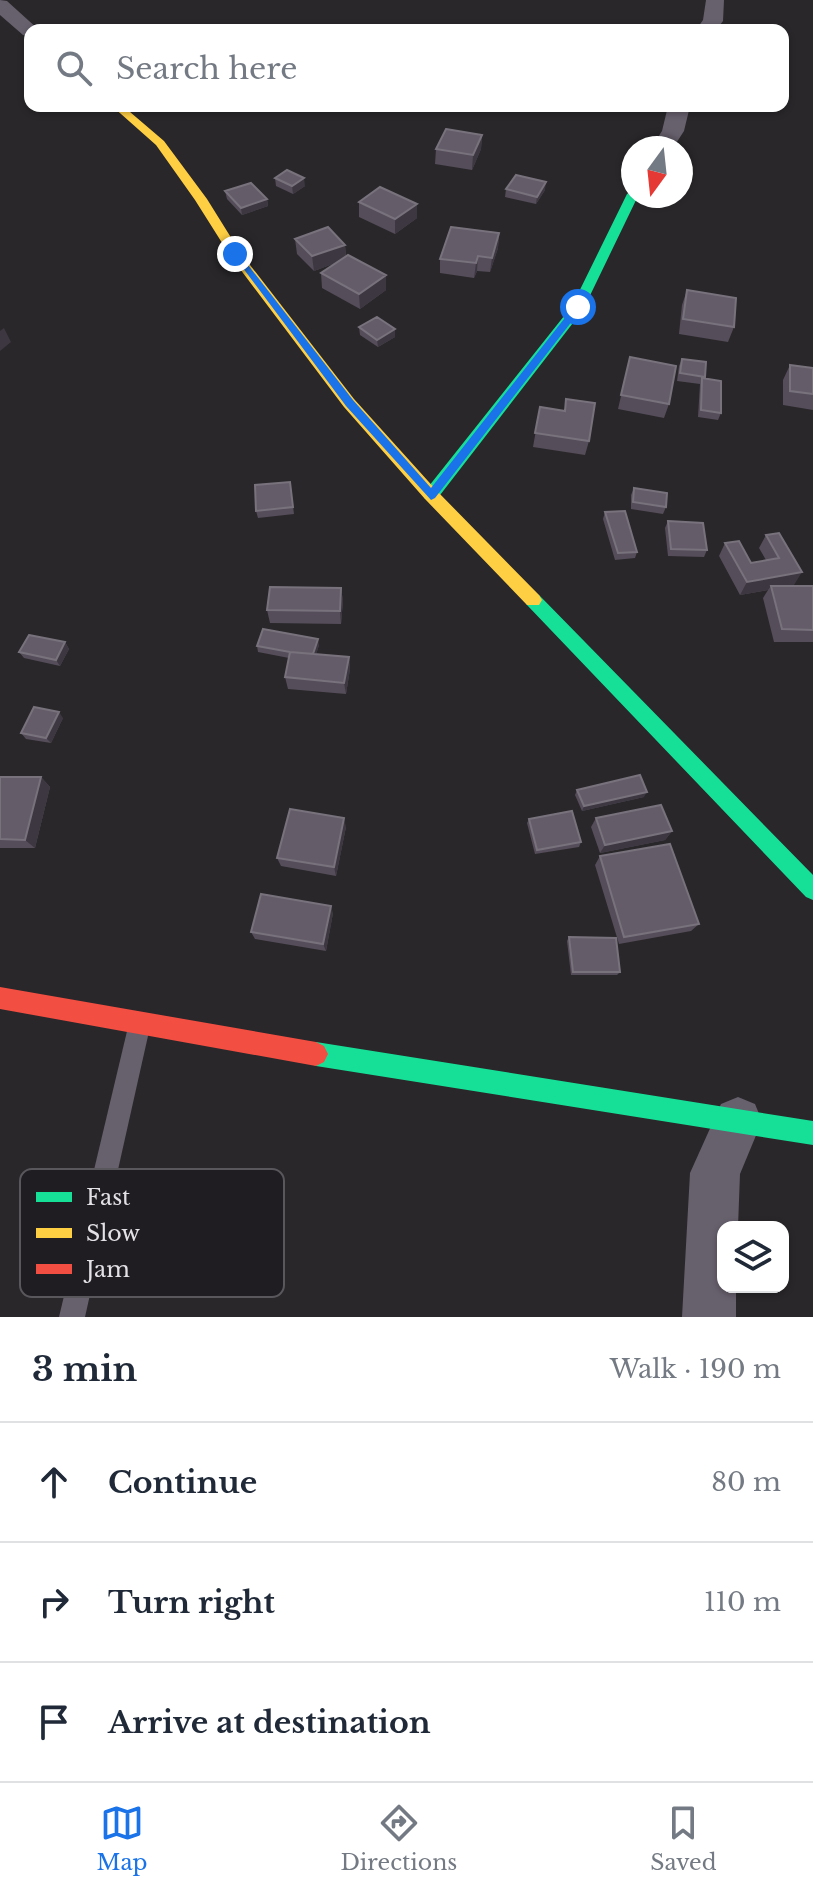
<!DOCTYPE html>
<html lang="en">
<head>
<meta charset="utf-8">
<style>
	:root { --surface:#fff; --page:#f2f2f3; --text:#1f2937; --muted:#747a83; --line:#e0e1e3; --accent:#1a73e8 }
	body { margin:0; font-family:"Libre Baskerville",serif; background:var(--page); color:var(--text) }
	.controls { position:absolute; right:24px; bottom:24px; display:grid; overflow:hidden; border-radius:16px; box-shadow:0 2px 6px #0004 }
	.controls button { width:72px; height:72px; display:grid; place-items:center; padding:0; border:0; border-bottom:2px solid var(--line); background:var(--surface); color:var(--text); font:40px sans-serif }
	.compass { position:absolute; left:621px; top:136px; width:72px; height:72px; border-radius:50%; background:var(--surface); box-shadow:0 2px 6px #0004; rotate:195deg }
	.stop { position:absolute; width:24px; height:24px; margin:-18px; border:6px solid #1a73e8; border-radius:50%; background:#fff }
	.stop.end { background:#1a73e8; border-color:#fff; box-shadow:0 2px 8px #0008 }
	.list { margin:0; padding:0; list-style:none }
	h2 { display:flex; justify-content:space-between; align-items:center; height:104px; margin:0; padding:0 32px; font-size:34px }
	h2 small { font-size:26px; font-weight:400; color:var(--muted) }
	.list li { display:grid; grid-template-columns:52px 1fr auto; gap:24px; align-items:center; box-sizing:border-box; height:120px; padding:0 32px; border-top:2px solid var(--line) }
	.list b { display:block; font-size:30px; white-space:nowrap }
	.list em { font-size:26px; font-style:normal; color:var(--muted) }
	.icon { flex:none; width:44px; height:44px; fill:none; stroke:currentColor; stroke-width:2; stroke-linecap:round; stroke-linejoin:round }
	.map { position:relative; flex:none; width:813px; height:1317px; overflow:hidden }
	.search { position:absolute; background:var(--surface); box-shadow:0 2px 6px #0004; left:24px; right:24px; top:24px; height:88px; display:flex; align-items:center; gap:20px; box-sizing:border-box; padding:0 28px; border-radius:16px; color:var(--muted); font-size:30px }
	.sheet { height:464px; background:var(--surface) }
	nav { display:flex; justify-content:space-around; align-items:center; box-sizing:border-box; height:112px; border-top:2px solid var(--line); background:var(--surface); font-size:22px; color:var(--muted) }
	nav a { display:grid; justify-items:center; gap:4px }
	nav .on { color:var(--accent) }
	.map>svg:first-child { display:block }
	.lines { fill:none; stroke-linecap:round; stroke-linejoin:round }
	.lane { fill:#67606d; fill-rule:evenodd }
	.street { fill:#67606d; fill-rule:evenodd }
	.fast { fill:#16e098; fill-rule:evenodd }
	.slow { fill:#ffcf43; fill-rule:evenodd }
	.jam { fill:#f24e42; fill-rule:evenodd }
	.wall { fill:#554d5a }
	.shaded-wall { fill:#3d3741 }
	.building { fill:#645d69; stroke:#78727d; stroke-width:2 }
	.route { fill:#1a73e8 }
	.key { fill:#1f1c22; stroke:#5a575c; stroke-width:2 }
	.key-label { font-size:22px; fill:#e3e1e5 }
</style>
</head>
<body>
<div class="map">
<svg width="813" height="1317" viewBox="0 0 813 1317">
	<rect width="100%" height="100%" fill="#29272a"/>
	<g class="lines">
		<!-- lane -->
		<path class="lane" d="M139 1016 147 1019 150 1027 85 1317H59L128 1027 131 1019Z"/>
		<!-- street -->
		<path class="street" d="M0 0 7 1 39 30H30V37L23 35 0 15Z
			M706 0H724L723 21 716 30H696L703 20Z
			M668 106H690L684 131 673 148H651L662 131Z
			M738 1097 755 1104 762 1121 740 1174 738 1227H723V1287H736V1317H682L690 1173 721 1104Z"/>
		<!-- fast -->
		<path class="fast" d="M633 190V196H638L583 310 437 499H425L423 495 425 491 572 306 627 194Z
			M533 593 539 595 813 875V900L806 897 527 605 524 600Z
			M316 1042 813 1121V1145L316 1066 308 1062 304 1054 308 1046Z"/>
		<!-- slow -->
		<path class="slow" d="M112 106H123L164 141 207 199 240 252 354 399 437 491 539 595 542 600 539 605H527L425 499 344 407 231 257 195 200 156 145Z"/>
		<!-- jam -->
		<path class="jam" d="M0 987 316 1042 324 1046 328 1054 324 1062 316 1066 0 1009Z"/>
	</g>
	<!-- wall -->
	<path class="wall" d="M482 135 481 149 472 170 435 164 436 149Z
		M275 178 305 186 293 194 276 186Z
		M506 189 545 190 536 204 505 197Z
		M225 191 267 199 268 206 242 215 227 199Z
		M359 202 417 218 395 234 359 217Z
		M499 233 498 248 490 272 477 271 474 278 440 273V259Z
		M295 239 345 245 346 257 386 290 360 309 322 288 321 273 338 262 314 271 297 254Z
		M687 290 734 327 728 342 679 334 682 305Z
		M359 327 395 337 378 347 360 335Z
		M630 357 669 404 664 418 618 409Z
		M682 359 706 362 705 379 721 413 718 420 698 417 700 384 677 381 679 366Z
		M790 365 813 368V410L783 405V380Z
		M540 407 564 411 589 441 585 455 533 447Z
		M290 482 294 514 258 518 256 511Z
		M634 488 666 507 663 514 631 509V495Z
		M605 512 637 552 635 558 615 560 603 519Z
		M668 521 707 550 704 557 668 556 665 528Z
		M766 535 794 585 813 586V642H774L763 598 768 590 740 595 719 556 725 543 751 563 766 560 759 548Z
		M341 588 343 601 341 624 270 623 267 610Z
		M65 642 69 649 60 666 24 658 19 652Z
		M319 645 316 654 349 657 350 669 346 694 288 689 285 677 289 658 258 652 257 646Z
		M63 718 51 743 26 739 21 733Z
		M0 777H41L50 787 35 848H0Z
		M577 790 644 797 582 811 575 795Z
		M596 818 672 831 665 840 600 853 591 827Z
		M529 819 581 842 579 847 535 854 527 823Z
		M346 827 336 876 281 866 277 858Z
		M600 856 699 924 691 931 619 944 595 865Z
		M333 913 326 951 255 939 251 932Z
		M569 937 620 972 617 975H571L567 941Z"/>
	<!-- shaded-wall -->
	<path class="shaded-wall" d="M482 135 481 149 472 170 473 155Z
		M304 178 305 186 293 194 292 186Z
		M546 182 545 190 536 204 537 197Z
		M267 199 268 206 242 215 241 208Z
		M417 204V218L395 234V219Z
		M499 233 498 248 490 272 492 258Z
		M345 245 346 259 314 271 312 256Z
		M478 256 477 271 474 278 476 263Z
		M386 275V290L360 309 359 294Z
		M4 328 11 342 0 351V331Z
		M395 329V337L378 347 377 340Z
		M802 572 794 585 771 586 768 590 740 595 747 582Z
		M341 588 343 601 341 624 340 611Z
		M318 639 319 645 314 662 313 656Z
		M65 642 69 649 60 666 56 660Z
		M349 657 350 669 346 694 344 683Z
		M59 712 63 718 51 743 46 738Z
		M41 777 50 787 35 848 25 840Z
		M647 792 644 797 582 811 584 806Z
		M344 818 346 827 336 876 334 867Z
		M672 831 665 840 600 853 605 845Z
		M331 906 333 913 326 951 323 944Z"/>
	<!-- building -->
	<path class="building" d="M446 129 482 135 473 155 436 149Z
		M287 170 304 178 292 186 275 178Z
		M516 175 546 182 537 197 506 189Z
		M251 183 267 199 241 208 225 191Z
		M380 187 417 204 395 219 359 202Z
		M328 227 345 245 312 256 295 239Z
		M451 227 499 233 492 258 478 256 476 263 440 259Z
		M348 255 386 275 359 294 321 273Z
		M687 290 736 298 734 327 683 319Z
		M377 317 395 329 377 340 359 327Z
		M630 357 676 366 669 404 621 395Z
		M682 359 706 362 705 377 680 373Z
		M790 365 813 368V394L790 391Z
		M702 378 721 381V413L701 410Z
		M566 399 595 403 589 441 535 433 540 407 565 411Z
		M290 482 293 507 256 511 255 485Z
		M634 488 667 493 666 507 633 502Z
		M625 511 637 552 618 553 605 512Z
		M668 521 703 523 707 550 671 549Z
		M779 533 802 572 747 582 725 543 739 541 751 563 779 558 766 535Z
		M771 586H813V630L782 629Z
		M270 587 341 588 340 611 267 610Z
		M263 629 318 639 313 654 290 652 257 646Z
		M29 635 65 642 56 660 19 652Z
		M290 652 349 657 344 683 285 677Z
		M34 707 59 712 46 738 21 733Z
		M640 775 647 792 584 806 577 790Z
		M0 777H41L25 840 0 839Z
		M661 805 672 831 605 845 596 818Z
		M290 809 344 818 334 867 277 858Z
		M572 811 581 842 537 850 529 819Z
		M670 844 699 924 624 937 600 856Z
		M261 894 331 906 323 944 251 932Z
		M569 937 616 938 620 972H573Z"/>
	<!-- route -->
	<path class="route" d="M231 252H238L353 400 431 488 575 305 583 307 435 498 431 500 346 406Z"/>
	<!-- legend -->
	<rect x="20" y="1169" width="264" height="128" rx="12" class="key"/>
	<rect x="36" y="1192" width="36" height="10" fill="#16e098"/>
	<rect x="36" y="1228" width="36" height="10" fill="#ffcf43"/>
	<rect x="36" y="1264" width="36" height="10" fill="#f24e42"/>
	<g class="key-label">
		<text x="86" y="1205">Fast</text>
		<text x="86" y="1241">Slow</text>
		<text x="86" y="1277">Jam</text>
	</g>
</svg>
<div class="controls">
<button><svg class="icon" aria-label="layers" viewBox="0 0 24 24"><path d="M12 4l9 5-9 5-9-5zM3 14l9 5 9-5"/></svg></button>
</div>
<svg class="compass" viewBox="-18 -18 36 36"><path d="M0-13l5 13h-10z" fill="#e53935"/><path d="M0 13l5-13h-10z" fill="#747a83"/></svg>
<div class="stop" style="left:578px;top:307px"></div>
<div class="stop end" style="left:235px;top:254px"></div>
<div class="search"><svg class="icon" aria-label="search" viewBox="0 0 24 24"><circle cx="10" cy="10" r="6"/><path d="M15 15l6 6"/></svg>Search here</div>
</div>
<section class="sheet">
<h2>3 min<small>Walk · 190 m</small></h2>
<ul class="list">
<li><svg class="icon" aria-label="ahead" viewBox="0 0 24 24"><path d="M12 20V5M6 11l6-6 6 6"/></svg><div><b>Continue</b></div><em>80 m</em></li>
<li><svg class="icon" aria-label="right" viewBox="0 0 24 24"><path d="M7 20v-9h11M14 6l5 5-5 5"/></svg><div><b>Turn right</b></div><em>110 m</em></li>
<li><svg class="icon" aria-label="arrive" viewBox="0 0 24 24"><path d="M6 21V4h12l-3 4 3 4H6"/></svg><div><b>Arrive at destination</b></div></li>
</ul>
</section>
<nav>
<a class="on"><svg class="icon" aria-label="map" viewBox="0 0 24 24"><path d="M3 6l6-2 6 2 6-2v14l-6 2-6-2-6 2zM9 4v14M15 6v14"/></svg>Map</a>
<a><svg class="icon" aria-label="directions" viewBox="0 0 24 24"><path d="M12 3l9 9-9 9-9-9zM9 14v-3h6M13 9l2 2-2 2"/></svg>Directions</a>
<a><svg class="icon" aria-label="saved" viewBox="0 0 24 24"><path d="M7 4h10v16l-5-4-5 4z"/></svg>Saved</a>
</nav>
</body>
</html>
